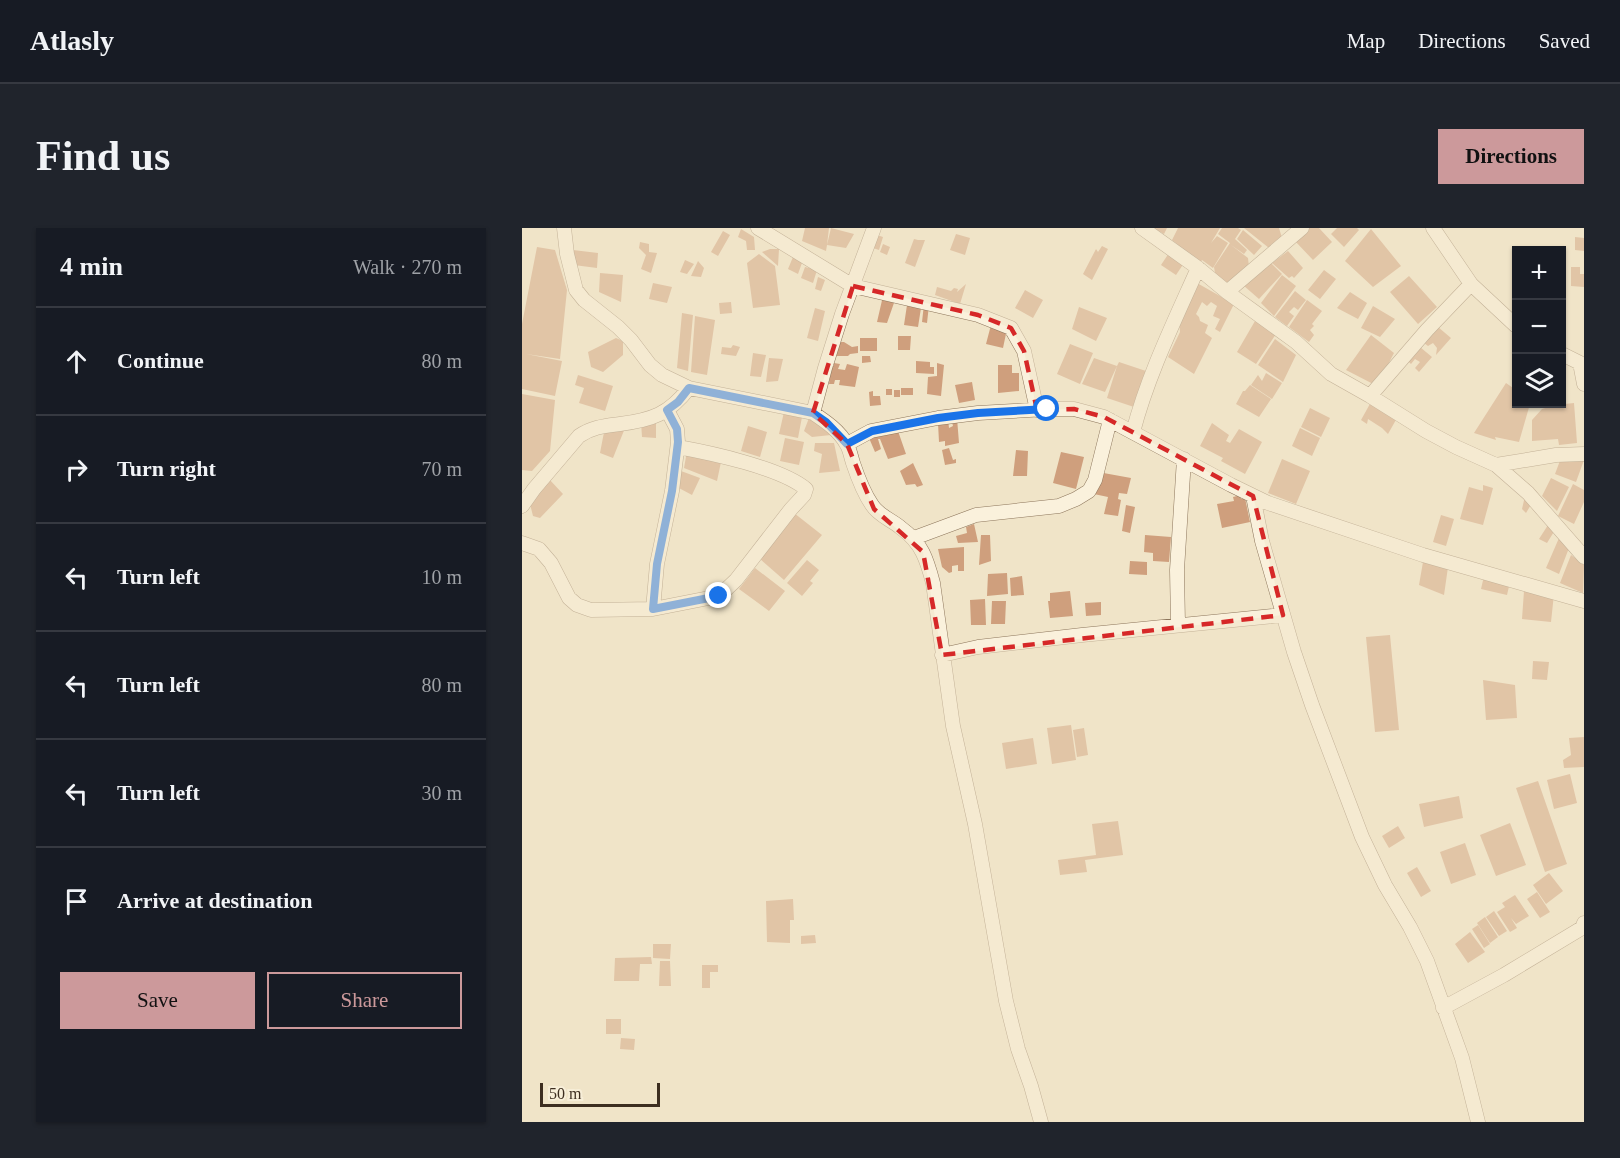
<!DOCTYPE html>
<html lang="en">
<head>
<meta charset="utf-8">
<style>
	:root { --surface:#171b24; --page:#20242c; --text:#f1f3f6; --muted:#9ea1a6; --line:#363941; --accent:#cc999b }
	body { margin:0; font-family:"Times New Roman",serif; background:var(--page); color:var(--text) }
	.controls { position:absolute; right:18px; top:18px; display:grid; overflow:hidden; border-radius:0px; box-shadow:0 2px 4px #0004 }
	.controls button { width:54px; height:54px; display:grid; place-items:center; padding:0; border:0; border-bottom:2px solid var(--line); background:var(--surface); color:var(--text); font:30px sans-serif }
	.scale { position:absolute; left:18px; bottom:15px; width:120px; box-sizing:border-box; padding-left:6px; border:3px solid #3d2e20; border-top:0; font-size:16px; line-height:21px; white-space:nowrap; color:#3d2e20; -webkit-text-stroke:4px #f7eed8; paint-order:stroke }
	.stop { position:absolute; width:18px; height:18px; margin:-14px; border:4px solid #1a73e8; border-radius:50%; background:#fff }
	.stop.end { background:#1a73e8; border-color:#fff; box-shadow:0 2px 6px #0008 }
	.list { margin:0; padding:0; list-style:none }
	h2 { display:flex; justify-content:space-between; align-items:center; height:78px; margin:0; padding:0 24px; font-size:26px }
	h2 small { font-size:20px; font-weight:400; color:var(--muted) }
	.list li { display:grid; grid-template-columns:39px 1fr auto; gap:18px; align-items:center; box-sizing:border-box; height:108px; padding:0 24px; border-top:2px solid var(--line) }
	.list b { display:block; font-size:22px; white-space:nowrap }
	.list em { font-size:20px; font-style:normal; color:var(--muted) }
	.actions { display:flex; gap:12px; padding:18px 24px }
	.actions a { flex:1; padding:14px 0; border:2px solid var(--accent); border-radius:0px; text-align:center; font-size:21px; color:var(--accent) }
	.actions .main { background:var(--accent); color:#111 }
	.icon { flex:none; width:33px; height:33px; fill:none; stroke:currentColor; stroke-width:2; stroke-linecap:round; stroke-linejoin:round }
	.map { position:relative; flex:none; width:1062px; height:894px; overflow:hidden; border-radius:0px }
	header { display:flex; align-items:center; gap:36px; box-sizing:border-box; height:84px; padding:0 30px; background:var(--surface); border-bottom:2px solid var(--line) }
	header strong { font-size:28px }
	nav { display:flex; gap:33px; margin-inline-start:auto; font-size:21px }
	.intro { display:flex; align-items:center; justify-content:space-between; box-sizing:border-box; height:144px; padding:0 36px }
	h1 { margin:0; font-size:42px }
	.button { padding:15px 27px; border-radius:0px; background:var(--accent); color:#111; font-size:21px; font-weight:700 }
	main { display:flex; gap:36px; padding:0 36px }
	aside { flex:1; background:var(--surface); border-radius:0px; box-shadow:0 2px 4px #0004 }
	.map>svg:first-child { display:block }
	.building { fill:#cf9f7d }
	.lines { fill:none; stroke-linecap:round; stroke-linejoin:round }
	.street-casing { stroke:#8d765c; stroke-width:15 }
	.street { stroke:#faf1dc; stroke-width:14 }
	.route { stroke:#1a73e8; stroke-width:8 }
	.marked { fill:none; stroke:#d62828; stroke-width:4.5; stroke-dasharray:12 8; stroke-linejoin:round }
</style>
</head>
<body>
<header>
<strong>Atlasly</strong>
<nav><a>Map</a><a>Directions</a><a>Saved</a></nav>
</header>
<div class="intro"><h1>Find us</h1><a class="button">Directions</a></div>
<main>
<aside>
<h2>4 min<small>Walk · 270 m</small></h2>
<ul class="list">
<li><svg class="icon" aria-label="ahead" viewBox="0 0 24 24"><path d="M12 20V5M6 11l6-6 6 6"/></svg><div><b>Continue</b></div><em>80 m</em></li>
<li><svg class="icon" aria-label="right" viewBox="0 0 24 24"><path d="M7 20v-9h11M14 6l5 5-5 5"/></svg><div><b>Turn right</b></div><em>70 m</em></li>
<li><svg class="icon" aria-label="left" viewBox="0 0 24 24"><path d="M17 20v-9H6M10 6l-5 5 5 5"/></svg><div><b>Turn left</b></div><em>10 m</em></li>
<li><svg class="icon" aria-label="left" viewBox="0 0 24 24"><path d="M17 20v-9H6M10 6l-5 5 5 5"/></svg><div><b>Turn left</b></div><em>80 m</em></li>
<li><svg class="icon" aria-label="left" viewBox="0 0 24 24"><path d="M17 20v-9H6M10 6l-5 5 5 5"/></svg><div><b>Turn left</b></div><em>30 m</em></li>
<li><svg class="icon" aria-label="arrive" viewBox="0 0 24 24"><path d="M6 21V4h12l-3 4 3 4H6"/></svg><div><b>Arrive at destination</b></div></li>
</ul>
<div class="actions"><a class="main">Save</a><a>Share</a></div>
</aside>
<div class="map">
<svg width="1062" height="894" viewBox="0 0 1062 894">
	<rect width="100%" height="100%" fill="#f0e4c8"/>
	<!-- building -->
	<path class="building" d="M283 0H307L305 17 309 0 332 6 324 20 305 17 304 23 280 13Z
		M631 0H645L642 6Z
		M656 0H698L689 15 695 8 706 15 691 40 680 32 678 35 650 12Z
		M700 0H716L719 2 713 11 725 22 722 26 709 17 726 30 727 39 706 58 693 45 692 39 708 15 696 6Z
		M722 0H757L760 10 747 20Z
		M787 0H797L810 14 791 32 773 13Z
		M815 0H835L837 2 822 19 809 6Z
		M219 1 232 9 233 22H225L224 13 216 9Z
		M849 1 879 38 851 59 823 33Z
		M721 2 740 18 732 27 715 11Z
		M201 3 208 7 196 28 189 24Z
		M352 6 361 9 357 22 348 19Z
		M434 6 448 10 443 27 428 22Z
		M1053 9 1062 10V23L1053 22Z
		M392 11 396 12H403L393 39 383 35Z
		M118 14 127 16V24L135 25 129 45 119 41 124 27 117 20Z
		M361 16 368 19 365 27 358 24Z
		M580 18 586 21 570 52 561 46 574 21 576 24Z
		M15 19 33 22 45 62 38 131 4 126 40 133 33 168 0 161V96Z
		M248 21H257L256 38 240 24Z
		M51 22 76 25 75 40 52 37Z
		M766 23 781 40 772 50 770 48 767 50 750 35Z
		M647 25 662 35 654 47 639 37Z
		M237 26 253 38 258 77 231 80 225 35Z
		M271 29 281 32 276 46 266 41Z
		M745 31 760 46 737 71 721 57Z
		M163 32 172 36 165 46 158 44Z
		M176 33 182 40 179 49 169 48Z
		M283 39 295 42 291 55 279 50Z
		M1049 39H1058V46H1062V59L1049 58Z
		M802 42 814 51 798 71 786 62Z
		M78 45 101 47 99 74 77 64Z
		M760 47 774 58 752 88 739 75Z
		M887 48 915 79 896 96 868 64Z
		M296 49 303 52 299 63 293 61Z
		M131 55 150 59 145 75 127 71Z
		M675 55 712 76 698 104 693 101 698 91 691 88 695 78 689 74 685 78 680 74 674 86 677 89 678 93 686 97 683 105 690 110 672 146 646 129 658 104 657 91Z
		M444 56 438 76 413 67 415 59 429 63 432 60 436 61 435 64Z
		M503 62 521 72 511 90 493 80Z
		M773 63 784 72 776 82 772 79 767 84 772 88 765 98 753 89Z
		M828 64 845 75 836 91 815 80Z
		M361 68 373 72 365 95 355 94Z
		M785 72 800 83 790 96 792 98 788 102 792 107 787 114 767 99Z
		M209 74 210 85 198 86 197 75Z
		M402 76 407 77 405 95 400 94Z
		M385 77 399 80 396 99 382 97Z
		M851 78 873 91 858 109 839 100Z
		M557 79 585 90 574 113 550 101Z
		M293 80 303 83 296 113 285 110Z
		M160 85 171 87 166 143 155 140Z
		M173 88 193 92 185 147 169 144Z
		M733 93 754 106 734 136 715 124Z
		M469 97 485 101 481 120 464 116Z
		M916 99 929 110 914 127 915 120 911 115 906 118 902 115Z
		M849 107 872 125 855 158 824 142Z
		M376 108H389L388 122H376Z
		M94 110 101 113V127L81 144 69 139 66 124Z
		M338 110H355V123H338Z
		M753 111 774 127 761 154 736 137Z
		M314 114H322L330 119 336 118V125L328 126 326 128H312Z
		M548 116 571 125 558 156 535 146Z
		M211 117 218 119 214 128 199 126 200 119 209 120Z
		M898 119 910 129 897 144 893 140 898 134 893 131 889 136 886 133Z
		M231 125 244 127 239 149 228 148Z
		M340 128H348L349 134 340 135Z
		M247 130 261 131 256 153 244 154Z
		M572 130 595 138 597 134 624 143 612 179 585 170 595 138 583 164 560 156Z
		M394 133 408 134V139H412V146L394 145Z
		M312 135 318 136 316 141 323 142 325 136 337 139 333 159 317 157 318 152H313L312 156H307L309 138H312Z
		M415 135 422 137 419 168 405 166 406 149 415 148Z
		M476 137H490V145H497V163L476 165Z
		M744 145 760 155 750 171 729 157 736 147 740 153Z
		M56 147 91 158 83 183 57 175 62 160 53 157Z
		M450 154 453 172 437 175 433 157Z
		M984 155 994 162V176H1008L997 214 973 209 974 212 952 205Z
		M728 157 749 171 737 189 714 176 721 163H723Z
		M379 160H391V167H379Z
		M364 161H370V167H364Z
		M372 162H378V169H372Z
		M351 163V168H358L359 177 348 178 347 164Z
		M0 166 33 172 28 223 10 243 0 242Z
		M849 174 875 190 866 206 860 200 846 191 845 196 839 192Z
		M1052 175 1055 215 1037 217 1036 211 1010 213V192L1020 181 1033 177Z
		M788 180 808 190 799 209 779 199Z
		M262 184 280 189 276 210 257 206Z
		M287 190 303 197 309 207 290 209 282 203Z
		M429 190H435L437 215 423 218V213L417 214 416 195 426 191 427 200 431 198Z
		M119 194H134V210L120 209Z
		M690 195 707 207 704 213 708 215 717 201 740 214 723 246 699 233 701 230 678 218Z
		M226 198 245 204 238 229 219 223Z
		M83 199 103 200 91 230 78 225Z
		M778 200 798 210 790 228 770 218Z
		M376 203 384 226 366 231 358 211H356L359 221 353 224 347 210Z
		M263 210 282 214 277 237 258 233Z
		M293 215H312L318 243 297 245 300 226 292 223Z
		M427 220 431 232 434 231V235L423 237 420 222Z
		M494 222 506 223 505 248H491Z
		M165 223 199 234 195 253 162 240Z
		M539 224 562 229 554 261 531 255Z
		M1039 230 1062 232 1054 254 1033 246Z
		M760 231 788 243 774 276 746 265Z
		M391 235 401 257 395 259 393 256 384 257 378 243Z
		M159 243 178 250 170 267 155 259Z
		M576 244 609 250 605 266 597 265 596 271 599 272 596 288 582 286 586 269 572 266Z
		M1029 250 1047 259 1035 283 1020 268Z
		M27 251 41 266 18 290 11 288 7 272Z
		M1051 256 1062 262V274L1052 296 1036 288Z
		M961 257 971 260 961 297 938 291 947 259 961 263Z
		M719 267V271L723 270 728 294 700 300 695 276 712 273 711 269Z
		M1003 268 1010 275 1004 285 1000 281Z
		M604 277 613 279 608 305 600 303Z
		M272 285 300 307 262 352 237 330Z
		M919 287 932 291 924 318 911 314Z
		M452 296 456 314 436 315 434 308 445 305 444 299Z
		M1026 297 1033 302 1025 315 1017 311Z
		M459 307H468L469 333 457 337Z
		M623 307 649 309 647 334 631 333V325L622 324Z
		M1037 310 1047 320 1037 346 1024 340Z
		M442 319V343H436V337L430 338V344L427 345 420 339 416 321Z
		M1049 327 1062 337 1061 365 1038 355Z
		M285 332 297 342 288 353 291 355 280 368 265 355Z
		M608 333 625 334V347L607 346Z
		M901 334 926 339 922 367 897 357Z
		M233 340 263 363 247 383 217 361Z
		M485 345 486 366 465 368 466 346Z
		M500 348 502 367 489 368 488 350Z
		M962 348 988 354 985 367 959 361Z
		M548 363 551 388 528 390 526 373H528V365Z
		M1002 363 1032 366 1029 394 1000 391Z
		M463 371 464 397H449L448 372Z
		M470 373H484L483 396H469Z
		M579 374V387L564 388 563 375Z
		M868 407 877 502 853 504 844 409Z
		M1011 433 1027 434 1025 452 1010 451Z
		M961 452 993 457 995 490 964 492Z
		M549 497 554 532 530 536 525 500Z
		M562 500 566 527 555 529 551 502Z
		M1062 509V539L1042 540 1041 532 1049 527 1047 510Z
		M511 510 515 536 484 541 480 515Z
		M1048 546 1055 575 1032 581 1025 552Z
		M1016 553 1045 636 1023 644 994 560Z
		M937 568 941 590 902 599 897 576Z
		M596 593 601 627 563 632 565 644 538 647 536 632 574 627 570 596Z
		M988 595 1004 637 974 648 958 607Z
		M876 598 883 610 867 620 860 608Z
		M943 615 954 647 929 656 918 624Z
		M895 639 909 663 899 669 885 645Z
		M1027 645 1041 663 1024 676 1011 657Z
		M1015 664 1028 684 1018 690 1005 671Z
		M993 667 1007 688 994 696 989 690 995 700 988 704 975 684 983 679 980 675Z
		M271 671 272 692H268V715L245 714 244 673Z
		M972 683 985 703 977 708 964 689Z
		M963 689 976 709 968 715 955 695Z
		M956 697 968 716 962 720 950 701Z
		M948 704 963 724 946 735 933 716Z
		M293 707 294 715 279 716V708Z
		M131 716H149L148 731 131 730Z
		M129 729 130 736H118L117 753H92L93 730Z
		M138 733H148L149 758H137Z
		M180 737H196V744H188V760H180Z
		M84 791H99V806H84Z
		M99 810 113 811 112 822 98 821Z"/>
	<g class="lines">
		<defs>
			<path id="street" d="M42 0 45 26 54 62 62 72 96 99 109 112 128 137 140 147 167 160 291 185
				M236 0 331 58 456 87 489 100 502 123 515 182
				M352 0 320 86 303 140 291 185C303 193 318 203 325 217 328 222 329 229 331 235 336 250 341 264 350 277 357 288 370 292 379 300 400 315 405 332 411 355L431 498 453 596 484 773 496 821 509 858 519 894
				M620 0 676 40 705 64 774 114 809 146 848 168 904 203 934 219 974 237 1006 265 1062 329
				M911 0 949 56 994 98
				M705 64 780 0
				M1040 126 1058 135 1062 156
				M848 168 905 102 949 56
				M611 204C626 147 652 94 676 40
				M325 216 349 203 416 190 456 185 525 181H552L582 189 709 257 746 275 901 327 1062 373
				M974 237 1034 227 1062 226
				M731 268 740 313 772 424 790 477 840 609 863 657 888 699 905 733 940 830 956 894
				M0 278 12 261 57 208C70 199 83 198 98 196 130 192 147 186 167 160
				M392 310 454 287 537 278 554 271 567 263 573 252 588 192
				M0 315 17 321 29 335 47 370 55 377 69 382 131 381 197 368 214 352 269 281 282 267 284 261C259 240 189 225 156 219
				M131 381 135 336 150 263 156 214 155 201 145 182
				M656 396 655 342 662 231
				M420 427 456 419 560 407 761 387
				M921 780 982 747 1060 700 1062 695"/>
		</defs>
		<!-- street casing -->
		<use href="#street" class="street-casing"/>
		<!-- street -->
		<use href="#street" class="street"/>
	</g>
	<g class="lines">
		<!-- route -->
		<path class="route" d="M197 368 131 381 135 336 150 263 156 214 155 201 145 182 156 174 167 160 291 185 304 194 325 216 350 203 416 190 456 185 525 181"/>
	</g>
	<!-- marked area -->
	<path d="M0 0H1062V894H0ZM331 58 456 87 489 100 502 123 515 182 552 181 582 189 731 268 761 387 420 427 401 324 352 281 325 216 291 185Z" fill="#f0e4c8" fill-opacity=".55" fill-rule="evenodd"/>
	<path class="marked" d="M331 58 456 87 489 100 502 123 515 182 552 181 582 189 731 268 761 387 420 427 401 324 352 281 325 216 291 185Z"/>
</svg>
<div class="controls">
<button>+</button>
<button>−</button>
<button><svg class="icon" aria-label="layers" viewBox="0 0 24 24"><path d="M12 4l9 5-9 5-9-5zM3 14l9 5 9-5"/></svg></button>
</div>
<div class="scale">50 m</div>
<div class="stop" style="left:525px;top:181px"></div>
<div class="stop end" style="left:197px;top:368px"></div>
</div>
</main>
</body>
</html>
